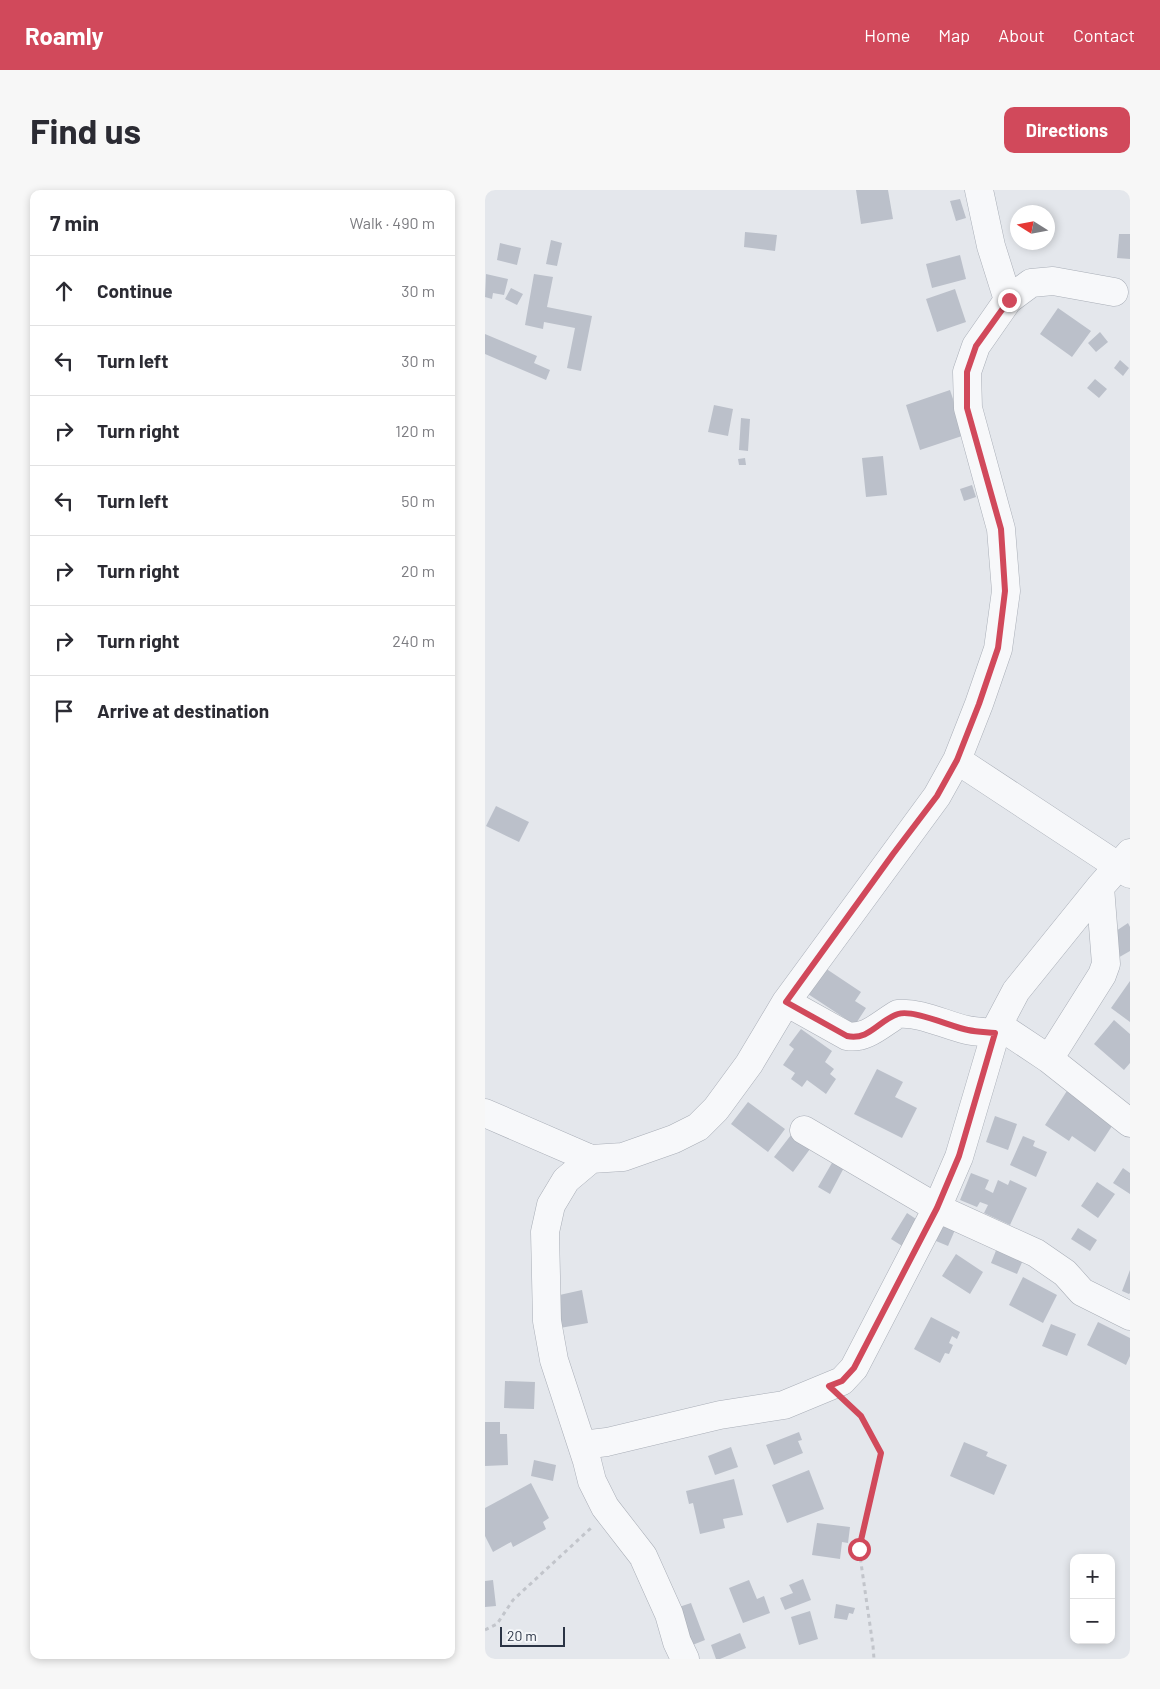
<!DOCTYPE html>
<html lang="en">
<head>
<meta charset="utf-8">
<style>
	:root { --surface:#fff; --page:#f7f7f7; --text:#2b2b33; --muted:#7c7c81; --line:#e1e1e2; --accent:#d1495b }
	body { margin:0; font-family:Barlow,sans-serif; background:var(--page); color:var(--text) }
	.controls { position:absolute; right:15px; bottom:15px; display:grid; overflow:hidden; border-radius:10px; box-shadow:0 2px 8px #0003 }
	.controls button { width:45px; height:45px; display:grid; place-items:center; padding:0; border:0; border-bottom:1px solid var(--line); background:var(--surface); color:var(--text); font:25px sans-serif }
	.compass { position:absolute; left:525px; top:15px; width:45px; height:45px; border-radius:50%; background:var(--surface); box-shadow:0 2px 8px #0003; rotate:281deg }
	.scale { position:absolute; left:15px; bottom:12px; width:65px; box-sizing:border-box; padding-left:5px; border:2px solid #2b3445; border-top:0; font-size:14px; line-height:18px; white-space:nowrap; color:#2b3445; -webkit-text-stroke:4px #f4f6f9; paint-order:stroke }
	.stop { position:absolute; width:15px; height:15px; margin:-11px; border:4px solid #d1495b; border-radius:50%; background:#fff }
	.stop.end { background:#d1495b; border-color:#fff; box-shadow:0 1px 5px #0008 }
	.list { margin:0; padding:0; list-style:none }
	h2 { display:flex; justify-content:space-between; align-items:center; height:65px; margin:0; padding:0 20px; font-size:21px }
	h2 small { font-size:16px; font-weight:400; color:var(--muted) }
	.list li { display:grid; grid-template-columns:32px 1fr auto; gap:15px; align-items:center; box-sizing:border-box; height:70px; padding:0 20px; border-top:1px solid var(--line) }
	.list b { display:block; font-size:19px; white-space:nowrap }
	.list em { font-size:16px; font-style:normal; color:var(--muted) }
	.icon { flex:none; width:28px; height:28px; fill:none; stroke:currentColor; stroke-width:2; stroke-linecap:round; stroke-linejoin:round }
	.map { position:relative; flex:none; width:645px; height:1469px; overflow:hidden; border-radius:10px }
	header { display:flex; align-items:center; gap:30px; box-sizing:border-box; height:70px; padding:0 25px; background:var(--accent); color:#fff }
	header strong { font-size:24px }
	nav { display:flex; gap:28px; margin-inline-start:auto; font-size:18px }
	.intro { display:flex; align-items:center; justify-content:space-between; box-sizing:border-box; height:120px; padding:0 30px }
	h1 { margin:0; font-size:35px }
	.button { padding:12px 22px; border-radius:10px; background:var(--accent); color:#fff; font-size:18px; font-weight:700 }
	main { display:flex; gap:30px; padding:0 30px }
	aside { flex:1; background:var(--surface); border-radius:10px; box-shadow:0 2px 8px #0003 }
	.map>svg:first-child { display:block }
	.building { fill:#bbc0ca }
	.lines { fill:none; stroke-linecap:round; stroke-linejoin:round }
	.minor-casing { stroke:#a9aeb7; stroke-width:29 }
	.path { stroke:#c2c5cb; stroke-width:3; stroke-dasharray:4 4; stroke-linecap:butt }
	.minor { stroke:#f7f8fa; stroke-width:28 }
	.route { stroke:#d1495b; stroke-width:6 }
</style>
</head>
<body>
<header>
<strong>Roamly</strong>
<nav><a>Home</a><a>Map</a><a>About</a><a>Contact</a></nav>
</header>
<div class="intro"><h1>Find us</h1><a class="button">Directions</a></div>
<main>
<aside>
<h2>7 min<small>Walk · 490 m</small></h2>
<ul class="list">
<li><svg class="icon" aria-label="ahead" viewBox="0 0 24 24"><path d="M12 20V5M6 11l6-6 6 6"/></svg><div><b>Continue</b></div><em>30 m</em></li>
<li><svg class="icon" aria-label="left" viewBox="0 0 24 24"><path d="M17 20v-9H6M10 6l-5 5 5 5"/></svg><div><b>Turn left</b></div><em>30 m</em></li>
<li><svg class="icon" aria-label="right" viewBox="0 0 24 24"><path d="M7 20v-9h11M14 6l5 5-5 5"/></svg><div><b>Turn right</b></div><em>120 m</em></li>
<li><svg class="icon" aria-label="left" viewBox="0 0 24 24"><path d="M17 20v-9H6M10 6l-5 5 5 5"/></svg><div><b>Turn left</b></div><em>50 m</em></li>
<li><svg class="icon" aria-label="right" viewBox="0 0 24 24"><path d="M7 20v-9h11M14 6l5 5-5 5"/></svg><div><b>Turn right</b></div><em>20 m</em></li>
<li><svg class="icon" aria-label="right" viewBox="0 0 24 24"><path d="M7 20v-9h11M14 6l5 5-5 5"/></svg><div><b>Turn right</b></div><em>240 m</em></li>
<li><svg class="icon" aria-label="arrive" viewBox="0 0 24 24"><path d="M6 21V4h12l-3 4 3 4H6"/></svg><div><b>Arrive at destination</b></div></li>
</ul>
</aside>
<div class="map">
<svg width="645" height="1469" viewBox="0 0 645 1469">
	<rect width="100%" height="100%" fill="#e4e7ec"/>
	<!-- building -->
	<path class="building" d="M371 0H403L408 29 376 34Z
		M475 9 481 28 471 31 465 11Z
		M260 42 292 45 290 61 259 57Z
		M634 44H645V69L632 68Z
		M66 50 77 53 72 76 61 74Z
		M15 53 36 58 32 75 12 70Z
		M475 65 481 89 447 98 441 74Z
		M1 84 23 89 19 105 8 103 7 109 0 107Z
		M49 84 68 87 62 117 107 126 96 181 82 178 90 138 59 132 58 139 40 135Z
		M26 98 38 104 32 115 20 109Z
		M470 99 481 132 452 142 441 109Z
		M573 118 606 141 587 167 555 144Z
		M615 142 623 152 611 162 603 153Z
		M0 144 52 166 49 173 65 180 61 190 0 164Z
		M635 170 644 178 638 186 629 178Z
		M610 189 622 199 614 208 602 198Z
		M465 200 480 245 435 260 421 215Z
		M229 215 248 219 243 246 223 242Z
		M256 228 265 229 263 261 254 260Z
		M398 266 402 305 381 307 377 268Z
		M260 268 261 275H254L253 269Z
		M487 295 491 307 479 311 475 299Z
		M11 616 44 632 34 652 1 636Z
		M643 733 645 737V761L631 769 619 749Z
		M340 778 376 802 370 811 381 818 370 835 323 804Z
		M645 791V832L626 818Z
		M629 830 645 844V873L639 880 609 854Z
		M316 839 347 861 340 872 349 879 345 884 351 889 341 904 322 890 317 897 306 889 310 883 298 875 309 859 304 855Z
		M392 879 418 892 410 907 432 918 417 948 369 924Z
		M587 893 631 930 610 962 587 946 584 951 560 935Z
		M263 912 300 939 283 962 246 934Z
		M510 926 532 934 523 960 501 952Z
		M306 945 325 959 308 982 289 967Z
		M538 946 550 951 548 956 562 962 551 987 525 975Z
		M351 966 362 972 345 1004 333 997Z
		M638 978 645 983V1004L628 993Z
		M486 983 504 990 500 999 508 1003 513 990 523 995 525 990 542 998 525 1035 499 1023 503 1015 495 1012 492 1017 475 1010Z
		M612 992 630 1004 613 1028 596 1016Z
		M422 1023 437 1033 422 1059 406 1049Z
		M458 1034 470 1040 463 1056 451 1051Z
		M593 1038 612 1050 605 1061 586 1049Z
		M512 1058 538 1070 532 1084 506 1073Z
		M471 1064 498 1082 485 1104 457 1086Z
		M645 1080V1103L644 1104 637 1101Z
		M538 1087 572 1105 558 1133 524 1115Z
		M97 1100 103 1133 75 1138 70 1106Z
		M446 1127 475 1142 472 1149 467 1146 464 1153 468 1155 464 1164 460 1163 455 1173 429 1159Z
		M613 1132 645 1148V1166L641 1175 602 1155Z
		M566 1134 591 1144 582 1166 557 1156Z
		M20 1191 50 1192 49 1219 19 1218Z
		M0 1232H15V1244H22L23 1275 0 1276Z
		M314 1242 317 1250 313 1251 318 1263 289 1275 281 1255Z
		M479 1252 503 1262 501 1266 522 1275 509 1305 465 1286Z
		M246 1257 253 1277 230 1285 223 1266Z
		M49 1270 71 1275 68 1291 46 1286Z
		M324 1280 339 1319 302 1333 287 1295Z
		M249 1289 258 1325 238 1329 240 1338 215 1344 208 1313 204 1314 201 1301Z
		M46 1293 64 1328 58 1332 61 1339 28 1357 26 1352 8 1362 0 1346V1318Z
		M332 1333 365 1337 363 1353 357 1352 355 1369 327 1365Z
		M318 1389 326 1410 300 1420 295 1408 308 1403 304 1395Z
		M8 1390 11 1416 0 1417V1391Z
		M264 1390 272 1409 279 1406 285 1423 258 1433 244 1398Z
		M206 1413 220 1450 205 1456 191 1418Z
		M351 1414 370 1418 368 1424 364 1423 362 1430 349 1428Z
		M325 1421 333 1449 314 1455 306 1427Z
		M255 1443 261 1458 235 1469H231L226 1455Z"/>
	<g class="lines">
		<defs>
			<path id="minor" d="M494 0 506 56 523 110
				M472 570 645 684
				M301 812 362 846C381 850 397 833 413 824 437 822 459 835 482 840 491 842 501 842 510 843
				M513 835 564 869 645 933
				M564 869 617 785 621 774 615 697
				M0 923 106 969
				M319 940 452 1018 551 1063 580 1083 597 1102 645 1126
				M97 1255 122 1252 235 1225 299 1215 357 1191 369 1178 452 1018 474 967 513 835 531 801 615 697 645 663
				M200 1469 192 1452 184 1424 158 1366 120 1317 107 1291 102 1271 69 1170 62 1131 60 1042 66 1015 81 990 106 969 138 967 189 949 213 937 231 919 264 874 301 812 452 606 472 570 494 514 513 459 521 401 516 339 483 218 482 182 491 156 523 110 546 93 568 91 629 102"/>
		</defs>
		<!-- minor casing -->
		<use href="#minor" class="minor-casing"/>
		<!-- path -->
		<path class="path" d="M363 1214 376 1225 396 1263 374 1359 388 1456 389 1469
			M0 1440 12 1434 28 1410 106 1338"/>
		<!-- minor -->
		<use href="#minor" class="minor"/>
	</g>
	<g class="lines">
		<!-- route -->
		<path class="route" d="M374 1359 396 1263 376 1226 344 1196 357 1191 369 1178 452 1018 474 966 510 843C501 842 492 842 483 840 467 837 428 819 413 824 394 830 384 851 362 846L301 812 408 664 452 606 472 570 494 514 513 458 520 401 516 339 482 218V182L491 156 524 110"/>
	</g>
</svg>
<div class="controls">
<button>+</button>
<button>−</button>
</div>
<svg class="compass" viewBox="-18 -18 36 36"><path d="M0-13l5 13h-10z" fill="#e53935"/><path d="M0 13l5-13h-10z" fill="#7c7c81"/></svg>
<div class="scale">20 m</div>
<div class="stop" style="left:374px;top:1359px"></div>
<div class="stop end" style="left:524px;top:110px"></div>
</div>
</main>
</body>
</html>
